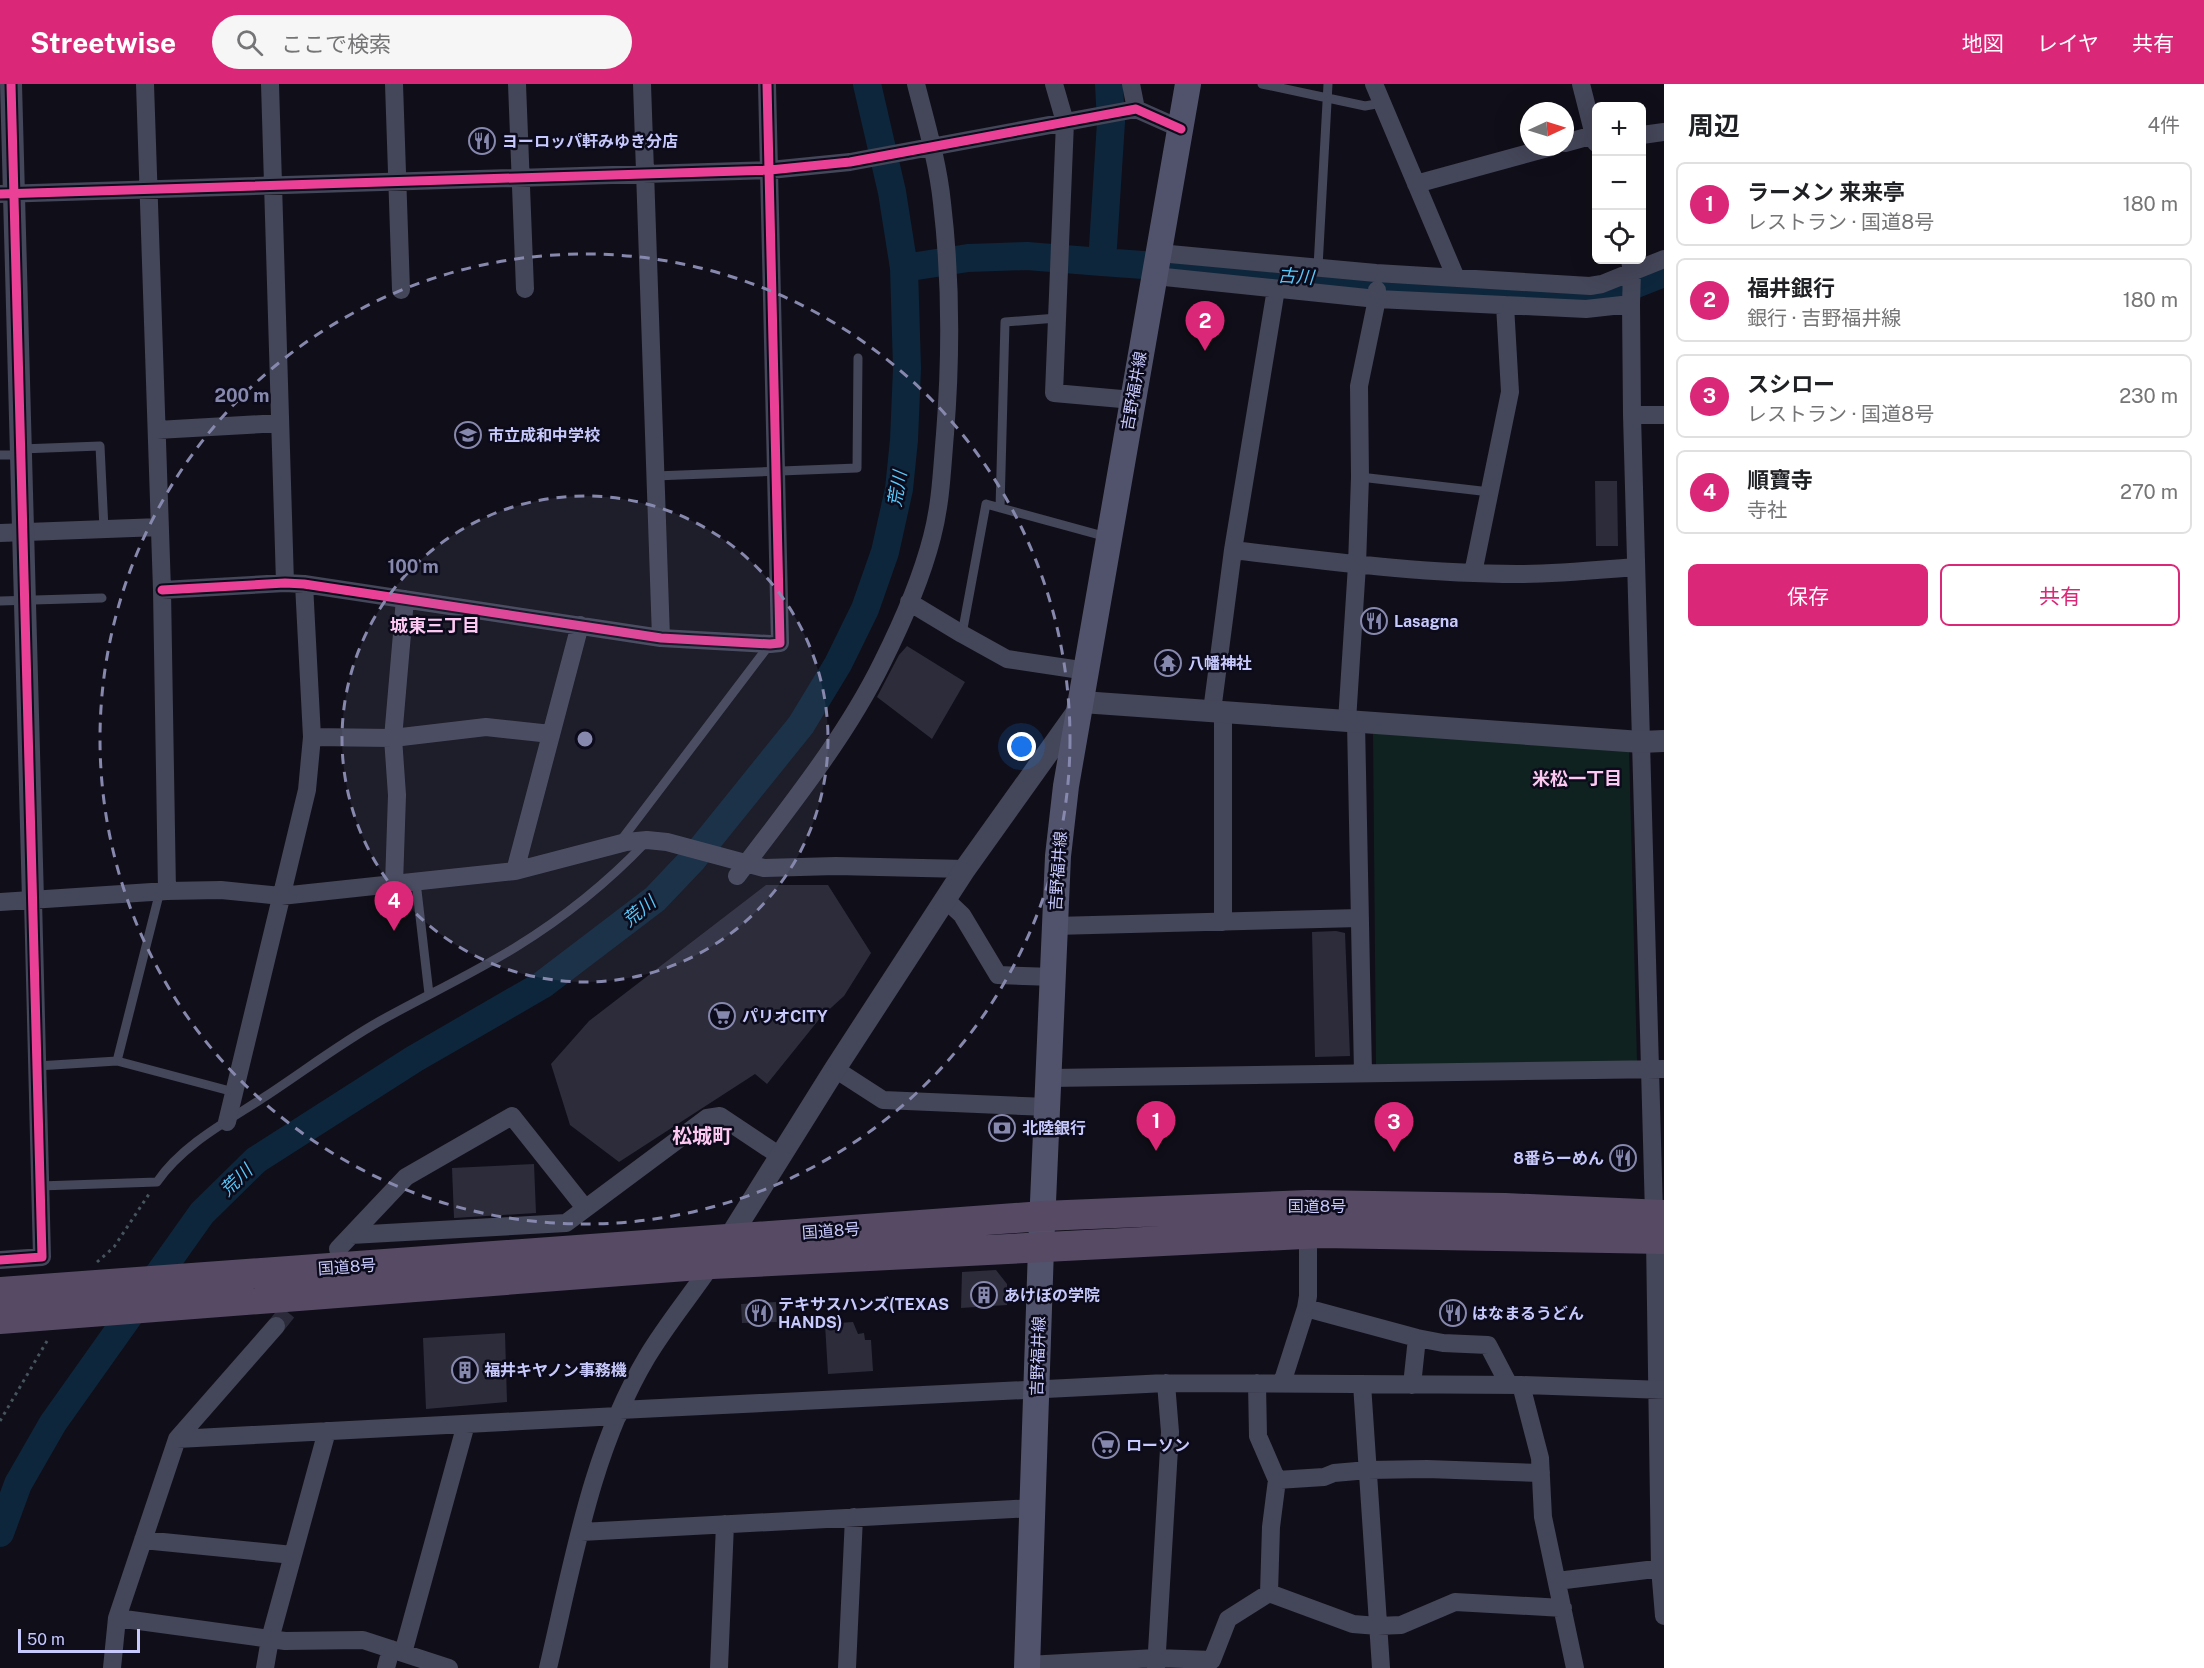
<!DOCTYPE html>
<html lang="ja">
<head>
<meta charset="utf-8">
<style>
	:root { --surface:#fff; --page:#f6f6f6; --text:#202124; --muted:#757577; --line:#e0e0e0; --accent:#db2777 }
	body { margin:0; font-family:"Public Sans","Noto Sans JP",sans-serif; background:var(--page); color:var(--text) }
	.controls { position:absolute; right:18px; top:18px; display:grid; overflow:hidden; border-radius:9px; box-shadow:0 6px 24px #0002 }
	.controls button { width:54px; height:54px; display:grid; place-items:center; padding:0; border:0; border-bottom:2px solid var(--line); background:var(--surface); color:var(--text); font:30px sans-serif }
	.compass { position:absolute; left:1520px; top:18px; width:54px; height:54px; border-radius:50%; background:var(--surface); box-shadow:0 6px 24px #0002; rotate:86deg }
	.scale { position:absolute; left:18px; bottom:15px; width:122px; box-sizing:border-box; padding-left:6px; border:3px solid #c7c9fd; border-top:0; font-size:16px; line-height:21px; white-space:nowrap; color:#c7c9fd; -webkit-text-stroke:4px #0c0b1b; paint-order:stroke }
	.you { position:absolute; left:1022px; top:663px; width:21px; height:21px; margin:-15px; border:4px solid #fff; border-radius:50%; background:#1a73e8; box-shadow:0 0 0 9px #1a73e833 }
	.badge { display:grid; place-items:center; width:39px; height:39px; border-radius:50%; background:var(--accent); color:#fff; font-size:20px; font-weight:700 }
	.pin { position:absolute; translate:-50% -50px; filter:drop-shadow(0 2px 3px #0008) }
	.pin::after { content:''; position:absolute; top:32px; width:21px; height:18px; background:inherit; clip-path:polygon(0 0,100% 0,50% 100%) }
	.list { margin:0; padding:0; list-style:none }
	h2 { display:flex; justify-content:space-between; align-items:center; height:78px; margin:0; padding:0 24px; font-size:26px }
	h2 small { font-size:20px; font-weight:400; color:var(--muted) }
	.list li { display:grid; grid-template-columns:39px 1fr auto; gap:18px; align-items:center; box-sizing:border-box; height:84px; margin:0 12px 12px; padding:0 12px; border:2px solid var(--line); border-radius:9px }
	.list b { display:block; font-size:22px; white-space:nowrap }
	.list p { margin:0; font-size:20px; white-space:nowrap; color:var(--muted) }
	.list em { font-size:20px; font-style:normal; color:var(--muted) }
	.actions { display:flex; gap:12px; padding:18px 24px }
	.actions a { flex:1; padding:14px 0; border:2px solid var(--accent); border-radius:9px; text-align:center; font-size:21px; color:var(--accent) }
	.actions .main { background:var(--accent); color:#fff }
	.icon { flex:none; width:33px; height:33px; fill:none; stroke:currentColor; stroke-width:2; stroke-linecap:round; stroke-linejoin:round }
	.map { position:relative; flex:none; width:1664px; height:1584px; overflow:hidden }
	header { display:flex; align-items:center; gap:36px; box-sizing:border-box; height:84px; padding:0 30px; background:var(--accent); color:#fff }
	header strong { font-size:28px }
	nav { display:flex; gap:33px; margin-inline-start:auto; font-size:21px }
	.search { width:420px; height:54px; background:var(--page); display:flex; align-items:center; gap:15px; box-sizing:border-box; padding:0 21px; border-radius:33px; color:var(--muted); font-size:22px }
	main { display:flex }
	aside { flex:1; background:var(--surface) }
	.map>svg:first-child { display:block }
	.green { fill:#0f2220 }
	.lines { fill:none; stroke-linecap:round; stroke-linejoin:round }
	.river { stroke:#0d263b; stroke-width:28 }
	.building { fill:#2c2c3b }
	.minor-tunnel { stroke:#2b2a3a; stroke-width:18; stroke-dasharray:18 9; stroke-linecap:butt }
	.path { stroke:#45545d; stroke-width:3; stroke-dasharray:3 4.5; stroke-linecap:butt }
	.service { stroke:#444659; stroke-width:9 }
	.minor { stroke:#444659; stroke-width:18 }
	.tertiary { stroke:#444659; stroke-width:22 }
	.secondary { stroke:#51536c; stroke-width:26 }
	.trunk { stroke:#574a65; stroke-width:30 }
	.cycleway-casing { stroke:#0c0b1b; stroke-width:13 }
	.cycleway { stroke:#ea4096; stroke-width:9 }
	.ring { fill:none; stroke:#8788ad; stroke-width:3; stroke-dasharray:10 8 }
	.labels { text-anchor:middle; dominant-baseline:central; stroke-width:5; stroke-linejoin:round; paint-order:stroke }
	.poi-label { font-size:16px; font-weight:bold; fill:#c7c9fd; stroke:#0c0b1b; text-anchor:start }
	.street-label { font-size:16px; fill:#c7c9fd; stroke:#0c0b1b }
	.water-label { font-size:18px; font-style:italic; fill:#59c8fa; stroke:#0c0b1b }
	.neighbourhood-label { font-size:18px; font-weight:bold; fill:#fdc9f2; stroke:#0c0b1b }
	.quarter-label { font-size:20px; font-weight:bold; fill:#fdc9f2; stroke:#0c0b1b }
	.centre { fill:#8788ad; stroke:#0c0b1b; stroke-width:3 }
	.ring-label { font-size:18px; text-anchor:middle; font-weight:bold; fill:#8788ad; stroke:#0c0b1b; stroke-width:5; stroke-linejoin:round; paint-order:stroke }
</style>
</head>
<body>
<header>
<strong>Streetwise</strong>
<div class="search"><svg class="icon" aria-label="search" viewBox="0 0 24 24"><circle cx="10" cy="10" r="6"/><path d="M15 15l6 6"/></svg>ここで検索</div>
<nav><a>地図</a><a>レイヤ</a><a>共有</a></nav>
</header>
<main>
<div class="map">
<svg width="1664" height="1584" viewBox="0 0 1664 1584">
	<rect width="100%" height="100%" fill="#100e18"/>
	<!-- green -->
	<path class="green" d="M1373 647 1629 665 1637 978 1376 982Z"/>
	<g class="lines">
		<!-- river -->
		<path class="river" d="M1109 0 1111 38 1102 178 1581 213C1610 213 1637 199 1664 189
			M904 184 968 174 1027 172 1102 178
			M0 1449 18 1400 53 1339 202 1129 256 1076 414 975 542 901 655 815 693 775 801 641 838 580 865 525 885 468 899 405 904 356 907 284 904 184 892 108 867 0"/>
	</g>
	<!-- building -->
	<path class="building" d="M1595 397H1617L1618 462H1596Z
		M907 562 965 598 932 655 877 613 899 571Z
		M766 801H828L871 869 844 912 821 933 767 1000 755 990 619 1078 570 1041 551 980 589 937Z
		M1336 847 1345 849 1350 972 1315 973 1312 848Z
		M534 1080 536 1129 454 1134 452 1084Z
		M996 1186 1007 1200V1221L961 1224 962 1188Z
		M776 1218 777 1238 742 1239 741 1220Z
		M853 1238 858 1250 864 1249 865 1256H871L873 1287 828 1290 825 1240Z
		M505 1249 507 1318 426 1325 423 1254Z"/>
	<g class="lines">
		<!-- minor-tunnel -->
		<path class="minor-tunnel" d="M276 1242 303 1208"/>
		<!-- path -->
		<path class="path" d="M97 1178 114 1163 149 1110
			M0 1337 47 1257"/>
		<!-- service -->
		<path class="service" d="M1262 0 1365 22 1382 19
			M1318 183 1328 0
			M21 365 100 362 104 445
			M0 371H20
			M655 392 857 384 858 274
			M1360 393 1490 408
			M1000 424 1005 238 1057 234
			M0 517 102 514
			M962 550 986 420 1107 453
			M619 759 770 560
			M416 798 429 910
			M117 977 160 807
			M37 982 117 977 234 1008
			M40 1102 157 1098C183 1060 228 1037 266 1012 304 987 341 959 380 937 425 912 472 890 516 863 563 834 608 798 646 758"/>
		<!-- minor -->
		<path class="minor" d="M145 0 162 506 167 807
			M270 0 285 499
			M394 0 401 206
			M517 0 525 205
			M642 0 661 554
			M1054 0 1065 38 1054 309 1133 316
			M1131 0 1136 25
			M1374 0 1456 194
			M1581 0 1596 59
			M1642 51 1664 48
			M1565 59 1594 51
			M1416 100 1551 63
			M0 110 770 86 850 78 1136 25 1181 45
			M1159 169 1376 189 1590 202 1602 200 1664 175
			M1630 176 1632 188 1631 220 1632 331 1654 1130
			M1155 192 1377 215 1586 225 1631 220
			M1632 331H1664
			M157 346 280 339
			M0 449 160 443
			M1233 466C1327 477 1422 490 1517 490 1557 490 1597 486 1636 483
			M1473 489 1510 308 1505 221
			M162 506 285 499 304 500 661 554 770 560 780 559 767 0
			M909 518 962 550 1007 575 1087 587
			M1212 627 1233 466 1276 205
			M1223 628V838
			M1347 637 1357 481 1360 393 1359 302 1377 215V206
			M1356 638 1363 989
			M312 653 393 654 486 643 551 650
			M515 787 580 541
			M737 792C788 724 844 656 882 579 902 539 921 496 932 453 941 419 942 384 945 350 951 274 951 195 942 119 938 79 926 39 916 0
			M394 800 397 711 393 654 405 515
			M945 815 962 831 998 891 1053 893
			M0 818 167 807 221 806 281 812 515 787 626 758 647 756 667 758 764 784 836 782 965 785
			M1055 842 1360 834
			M835 985 883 1016 1048 1023
			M1050 994 1664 985
			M227 1038 307 706 312 653 304 500
			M351 1151 566 1139 707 1034 720 1032 780 1072
			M1655 1155 1660 1484 1664 1532
			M338 1165 406 1093 512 1032 585 1124
			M0 1176 42 1173 33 816
			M1306 1224 1417 1254 1443 1259 1488 1261 1509 1301
			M1257 1299 1258 1352 1277 1396 1324 1393 1334 1389 1368 1386 1427 1385 1541 1389
			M1282 1299 1306 1224 1308 1212V1150
			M1362 1300 1381 1584
			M1412 1301 1417 1254
			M1521 1301 1540 1374 1543 1433 1575 1584
			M620 1326 1166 1299 1521 1301 1664 1306
			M177 1355 618 1332
			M581 1448 1033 1424
			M143 1456 293 1471
			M1557 1497 1664 1484
			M1269 1509 1271 1443 1277 1396
			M117 1534 285 1557 363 1556 449 1584
			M403 1569 466 1340
			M1027 1581 1156 1574 1212 1576 1228 1535 1269 1509 1353 1540 1378 1542 1401 1541 1455 1518 1563 1524
			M112 1584 117 1534 177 1355 276 1242
			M265 1584 270 1555 327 1347
			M386 1584 391 1565
			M548 1584C573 1479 591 1367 647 1273 666 1241 691 1211 712 1180
			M719 1584 725 1440
			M847 1584 854 1433
			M1156 1584 1170 1348 1166 1299"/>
		<!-- tertiary -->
		<path class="tertiary" d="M11 0 33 816
			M1082 618 1641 658 1664 657
			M723 1164 835 985 965 785 1080 624"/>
		<!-- secondary -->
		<path class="secondary" d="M1027 1584 1041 1164 1058 772 1066 702 1188 0"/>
		<!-- trunk -->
		<path class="trunk" d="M0 1208 1043 1132 1308 1121 1505 1124 1664 1131
			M0 1235 712 1180 1322 1149 1664 1155"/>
		<defs>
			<path id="cycleway" d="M0 110 770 86 850 78 1136 25 1181 45
				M162 506 285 499 304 500 661 554 770 560 780 559 767 0
				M0 1176 42 1173 11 0"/>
		</defs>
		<!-- cycleway casing -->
		<use href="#cycleway" class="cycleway-casing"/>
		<!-- cycleway -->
		<use href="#cycleway" class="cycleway"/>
	</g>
	<!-- distance rings -->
	<circle cx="585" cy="655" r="243" fill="#8788ad" fill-opacity=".12"/>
	<g class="ring">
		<circle cx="585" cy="655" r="243"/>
		<circle cx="585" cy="655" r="485"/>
	</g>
	<!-- icons -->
	<defs>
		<symbol id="restaurant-ring" viewBox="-11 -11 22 22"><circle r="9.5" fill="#0c0b1b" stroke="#8788ad" stroke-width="1.5"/><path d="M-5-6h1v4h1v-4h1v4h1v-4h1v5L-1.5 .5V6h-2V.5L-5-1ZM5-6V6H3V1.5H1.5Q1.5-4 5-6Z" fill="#8788ad"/></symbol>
		<symbol id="school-ring" viewBox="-11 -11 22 22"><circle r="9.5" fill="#0c0b1b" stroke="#8788ad" stroke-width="1.5"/><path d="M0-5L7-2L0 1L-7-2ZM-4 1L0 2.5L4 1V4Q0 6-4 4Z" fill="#8788ad"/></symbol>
		<symbol id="temple-ring" viewBox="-11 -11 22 22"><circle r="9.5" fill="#0c0b1b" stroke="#8788ad" stroke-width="1.5"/><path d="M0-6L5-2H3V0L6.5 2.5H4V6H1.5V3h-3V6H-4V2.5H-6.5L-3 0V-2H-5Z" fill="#8788ad"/></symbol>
		<symbol id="supermarket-ring" viewBox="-11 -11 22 22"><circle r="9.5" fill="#0c0b1b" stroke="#8788ad" stroke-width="1.5"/><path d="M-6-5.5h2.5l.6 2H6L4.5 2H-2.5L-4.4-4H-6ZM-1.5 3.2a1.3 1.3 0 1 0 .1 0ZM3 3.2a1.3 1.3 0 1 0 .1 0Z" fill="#8788ad"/></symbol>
		<symbol id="bank-ring" viewBox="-11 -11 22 22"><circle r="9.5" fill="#0c0b1b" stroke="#8788ad" stroke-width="1.5"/><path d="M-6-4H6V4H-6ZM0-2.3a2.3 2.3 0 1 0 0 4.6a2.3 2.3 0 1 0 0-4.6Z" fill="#8788ad"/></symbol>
		<symbol id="building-ring" viewBox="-11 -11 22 22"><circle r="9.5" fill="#0c0b1b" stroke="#8788ad" stroke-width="1.5"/><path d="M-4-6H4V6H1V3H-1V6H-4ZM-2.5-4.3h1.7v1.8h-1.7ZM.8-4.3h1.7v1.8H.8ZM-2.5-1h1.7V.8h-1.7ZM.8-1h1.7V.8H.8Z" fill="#8788ad"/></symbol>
	</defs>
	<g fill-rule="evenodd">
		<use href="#restaurant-ring" x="467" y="42" width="30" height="30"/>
		<use href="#school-ring" x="453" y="336" width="30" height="30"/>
		<use href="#restaurant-ring" x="1359" y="522" width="30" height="30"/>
		<use href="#temple-ring" x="1153" y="564" width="30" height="30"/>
		<use href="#supermarket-ring" x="707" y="917" width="30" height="30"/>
		<use href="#bank-ring" x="987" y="1029" width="30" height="30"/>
		<use href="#restaurant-ring" x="1608" y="1059" width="30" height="30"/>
		<use href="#building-ring" x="969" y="1196" width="30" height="30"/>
		<use href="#restaurant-ring" x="744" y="1214" width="30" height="30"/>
		<use href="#restaurant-ring" x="1438" y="1214" width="30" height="30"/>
		<use href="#building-ring" x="450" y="1271" width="30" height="30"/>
		<use href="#supermarket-ring" x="1091" y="1346" width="30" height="30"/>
	</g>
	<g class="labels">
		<!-- poi labels -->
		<g class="poi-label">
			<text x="502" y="57">ヨーロッパ軒みゆき分店</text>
			<text x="488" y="351">市立成和中学校</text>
			<text x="1394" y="537">Lasagna</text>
			<text x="1188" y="579">八幡神社</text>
			<text x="742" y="932">パリオCITY</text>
			<text x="1022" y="1044">北陸銀行</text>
			<text x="1604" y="1074" text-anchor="end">8番らーめん</text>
			<text x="1004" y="1211">あけぼの学院</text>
			<text x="778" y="1220">テキサスハンズ(TEXAS<tspan x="778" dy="18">HANDS)</tspan></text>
			<text x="1472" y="1229">はなまるうどん</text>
			<text x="484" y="1286">福井キヤノン事務機</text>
			<text x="1126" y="1361">ローソン</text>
		</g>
		<!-- street labels -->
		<g class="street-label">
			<text transform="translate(1134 307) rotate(-80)">吉野福井線</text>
			<text transform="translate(1058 787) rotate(-86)">吉野福井線</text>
			<text x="1317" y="1122">国道8号</text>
			<text transform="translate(831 1147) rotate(-4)">国道8号</text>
			<text transform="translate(347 1183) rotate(-4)">国道8号</text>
			<text transform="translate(1038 1272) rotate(-88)">吉野福井線</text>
		</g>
		<!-- water labels -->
		<g class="water-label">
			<text transform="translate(1296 192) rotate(4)">古川</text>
			<text transform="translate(897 405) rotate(-81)">荒川</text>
			<text transform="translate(639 827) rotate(-39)">荒川</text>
			<text transform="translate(236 1096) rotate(-44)">荒川</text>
		</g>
		<!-- neighbourhood labels -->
		<g class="neighbourhood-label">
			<text x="435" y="541">城東三丁目</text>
			<text x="1577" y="694">米松一丁目</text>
		</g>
		<!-- quarter labels -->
		<g class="quarter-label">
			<text x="702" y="1052">松城町</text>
		</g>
	</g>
	<circle cx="585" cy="655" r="9" class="centre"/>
	<g class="ring-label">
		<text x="242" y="318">200 m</text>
		<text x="413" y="489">100 m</text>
	</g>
</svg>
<div class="controls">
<button>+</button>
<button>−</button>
<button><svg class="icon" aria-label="locate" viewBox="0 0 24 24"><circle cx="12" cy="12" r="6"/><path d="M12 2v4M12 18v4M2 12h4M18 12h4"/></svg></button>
</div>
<svg class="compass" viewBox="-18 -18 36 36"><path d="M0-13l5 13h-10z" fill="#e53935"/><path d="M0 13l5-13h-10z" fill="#757577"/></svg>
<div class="scale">50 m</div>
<div class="you"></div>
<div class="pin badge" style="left:1156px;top:1067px">1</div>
<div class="pin badge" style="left:1205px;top:267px">2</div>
<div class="pin badge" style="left:1394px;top:1068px">3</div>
<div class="pin badge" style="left:394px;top:847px">4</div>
</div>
<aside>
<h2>周辺<small>4件</small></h2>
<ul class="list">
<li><span class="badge">1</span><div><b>ラーメン 来来亭</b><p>レストラン · 国道8号</p></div><em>180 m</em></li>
<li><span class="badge">2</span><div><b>福井銀行</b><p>銀行 · 吉野福井線</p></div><em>180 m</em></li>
<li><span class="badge">3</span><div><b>スシロー</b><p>レストラン · 国道8号</p></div><em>230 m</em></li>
<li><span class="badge">4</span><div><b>順寶寺</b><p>寺社</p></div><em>270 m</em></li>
</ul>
<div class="actions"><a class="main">保存</a><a>共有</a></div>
</aside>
</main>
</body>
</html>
